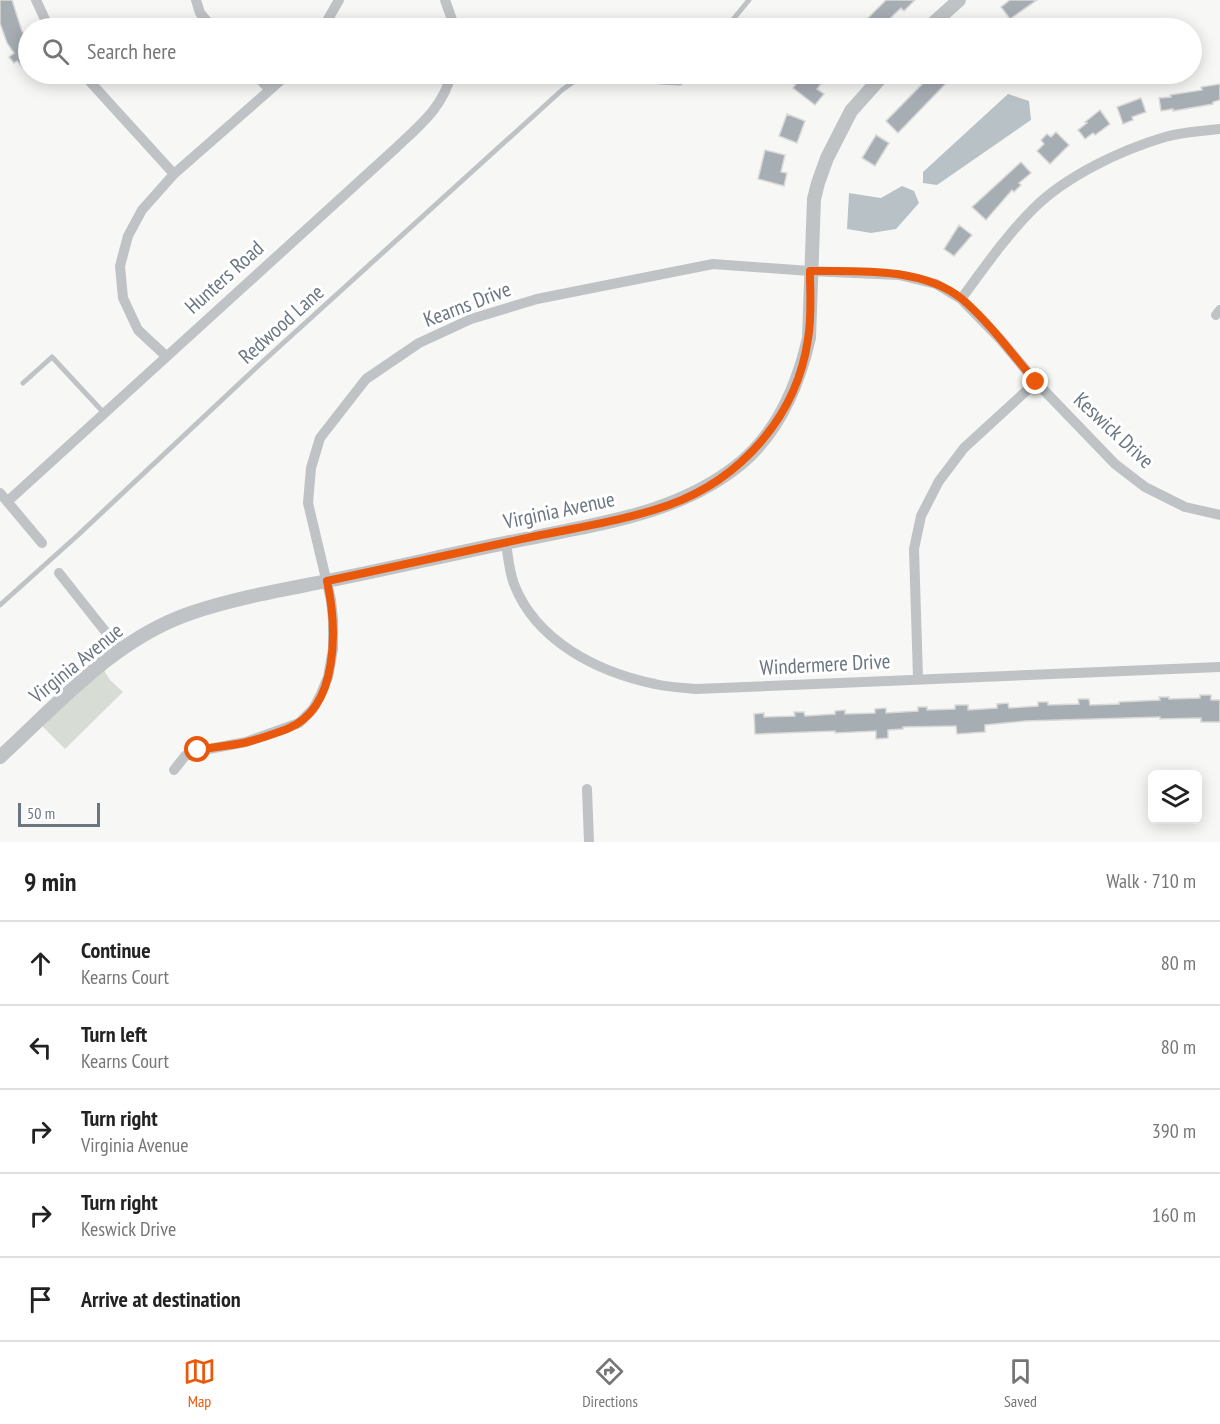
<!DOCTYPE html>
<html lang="en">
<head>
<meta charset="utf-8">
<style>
	:root { --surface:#fff; --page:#f6f6f6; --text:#222; --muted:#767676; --line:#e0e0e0; --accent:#ea580c }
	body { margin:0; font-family:"PT Sans Narrow",sans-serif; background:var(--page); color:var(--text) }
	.controls { position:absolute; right:18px; bottom:18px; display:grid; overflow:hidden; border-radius:9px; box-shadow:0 3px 15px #0003 }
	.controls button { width:54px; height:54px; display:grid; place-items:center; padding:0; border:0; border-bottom:2px solid var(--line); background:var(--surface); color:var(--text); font:30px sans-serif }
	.scale { position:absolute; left:18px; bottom:15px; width:82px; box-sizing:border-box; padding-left:6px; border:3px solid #6a7783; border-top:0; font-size:16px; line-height:21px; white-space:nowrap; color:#6a7783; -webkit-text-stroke:4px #fff; paint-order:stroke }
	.stop { position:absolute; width:18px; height:18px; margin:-14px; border:4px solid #ea580c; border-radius:50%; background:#fff }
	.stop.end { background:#ea580c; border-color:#fff; box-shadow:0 2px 6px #0008 }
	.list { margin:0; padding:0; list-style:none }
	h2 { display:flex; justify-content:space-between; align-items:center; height:78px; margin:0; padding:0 24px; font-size:26px }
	h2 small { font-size:20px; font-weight:400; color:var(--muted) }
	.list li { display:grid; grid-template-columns:39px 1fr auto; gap:18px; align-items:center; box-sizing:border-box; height:84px; padding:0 24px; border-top:2px solid var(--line) }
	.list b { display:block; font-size:22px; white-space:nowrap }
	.list p { margin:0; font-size:20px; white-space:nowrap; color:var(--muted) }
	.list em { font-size:20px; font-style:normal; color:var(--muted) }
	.icon { flex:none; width:33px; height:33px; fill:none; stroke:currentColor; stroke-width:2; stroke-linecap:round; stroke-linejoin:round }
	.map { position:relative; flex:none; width:1220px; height:842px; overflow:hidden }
	.search { position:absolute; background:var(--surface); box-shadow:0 3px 15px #0003; left:18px; right:18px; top:18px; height:66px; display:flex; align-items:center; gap:15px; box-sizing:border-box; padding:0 21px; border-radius:33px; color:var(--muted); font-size:22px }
	.sheet { height:498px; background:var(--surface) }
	nav { display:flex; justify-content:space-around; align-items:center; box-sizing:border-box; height:84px; border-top:2px solid var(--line); background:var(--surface); font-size:16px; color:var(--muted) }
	nav a { display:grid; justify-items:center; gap:3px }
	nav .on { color:var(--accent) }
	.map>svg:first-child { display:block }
	.green { fill:#d7dcd5 }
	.water { fill:#b8c1c6 }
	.building { fill:#a6adb3; stroke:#d9d9d8; stroke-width:1.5 }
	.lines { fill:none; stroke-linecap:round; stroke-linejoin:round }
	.service { stroke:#bfc3c6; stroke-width:5 }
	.minor { stroke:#bfc3c6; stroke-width:10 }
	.tertiary { stroke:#bfc3c6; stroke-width:14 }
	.route { stroke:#ea580c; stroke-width:8 }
	.labels { text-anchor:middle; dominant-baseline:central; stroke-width:6; stroke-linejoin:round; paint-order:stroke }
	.street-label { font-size:21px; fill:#6a7783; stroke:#fff }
</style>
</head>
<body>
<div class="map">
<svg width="1220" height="842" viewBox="0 0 1220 842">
	<rect width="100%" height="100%" fill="#f7f8f5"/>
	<!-- green -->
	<path class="green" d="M102 667 110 680 123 692 65 749 39 723Z"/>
	<!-- water -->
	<path class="water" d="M1008 94 1029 101 1031 120 937 185 923 183V172Z
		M902 186 914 191 919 203 896 229 871 233 847 229 849 193 881 198Z"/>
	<!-- building -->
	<path class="building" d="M0 0H12L22 31 28 40V63L23 68 17 61 14 63 9 57 14 53 7 43 0 23Z
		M886 0H915L904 11 901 8 880 28H858Z
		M1010 0H1037L1010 19 1001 7Z
		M803 74H828L817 89 824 94 815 105 793 88Z
		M932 74H955L898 133 886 121Z
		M1220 84V100L1213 102V104L1173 111V109L1161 111 1159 98 1171 97 1170 95 1202 90 1201 87Z
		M1141 98 1146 112 1132 117 1133 120 1123 124 1117 107Z
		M1100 110 1110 124 1095 135 1093 133 1085 139 1078 130 1087 123 1085 122Z
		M787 114 805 121 797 143 779 136Z
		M1056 132 1069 145 1050 164 1037 151 1044 144 1041 140 1047 134 1051 137Z
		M876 135 889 143 875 166 862 158Z
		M765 150 785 155 781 172 787 173 784 186 758 179Z
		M1021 162 1031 173 1019 183 1021 185 1014 192 1012 190 986 220 972 207Z
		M959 225 972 235 954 256 944 249Z
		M1200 695H1211V700H1220V722H1201V718L1160 719V717L1025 721 985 725V732L957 734 956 726 903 727V729L888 730V738L876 739V731L835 733V731L755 734 754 714 764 713V717L795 716 794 712H804L805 716 835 714V711L845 710V714L875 713V709L886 708V713L918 711V707H927V710L955 709V705H968V710L997 708V704L1008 703 1009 708 1038 706V702H1048V705L1079 704 1078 699H1089L1090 705 1119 704V702L1160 700 1159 697H1169V699L1200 698Z"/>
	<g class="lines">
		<!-- service -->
		<path class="service" d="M726 28 749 0
			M603 74 661 82 680 83 693 74
			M23 383 52 357 104 413
			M0 605 78 535 259 365 562 90 579 78 589 74"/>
		<!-- minor -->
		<path class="minor" d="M36 0 49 28
			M196 0 200 13 213 28
			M445 0 455 28
			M323 28 339 0
			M83 74 174 174
			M255 74 269 89
			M961 299C984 268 1006 236 1033 209 1066 176 1121 150 1165 137 1182 132 1202 131 1220 129
			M1216 315 1220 310
			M166 356 138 330 123 298 120 266 128 236 142 210 174 174 288 74
			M0 493 42 543
			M8 501 397 147C420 125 444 106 451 74
			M506 543C508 556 509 571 514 584 536 641 597 672 655 684 668 687 682 688 696 689L1220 667
			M59 573 120 650
			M918 678 914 549 921 516 939 481 964 448 1036 382
			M174 770 185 756 198 751 246 742 299 723 313 709 321 694 328 677 333 649V619L331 600 308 503 311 468 320 438 366 379 419 343 471 319 537 299 713 264 810 271 899 275 936 284 961 299 1000 339 1036 382 1115 464 1145 487 1185 507 1220 515
			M587 789 589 842"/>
		<!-- tertiary -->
		<path class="tertiary" d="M928 28 959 0
			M0 757C58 704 114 639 191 613 235 598 282 590 327 581 393 568 459 552 525 539 601 523 679 514 741 463 779 431 798 386 809 338L814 199 818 183 827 158 851 111 884 74"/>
	</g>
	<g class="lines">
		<!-- route -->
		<path class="route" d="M198 750C213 747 228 746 243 743 257 740 273 734 287 729 340 708 337 627 327 581 397 566 467 551 536 536 581 527 626 520 669 505 741 479 797 416 808 339 812 317 810 293 810 271 857 271 923 267 962 299 990 323 1012 354 1036 382"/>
	</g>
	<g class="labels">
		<!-- street labels -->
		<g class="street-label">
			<text transform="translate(224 277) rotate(-42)">Hunters Road</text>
			<text transform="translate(467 304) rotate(-21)">Kearns Drive</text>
			<text transform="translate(281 324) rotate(-42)">Redwood Lane</text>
			<text transform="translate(1114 430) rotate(43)">Keswick Drive</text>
			<text transform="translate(559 510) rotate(-12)">Virginia Avenue</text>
			<text transform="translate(76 663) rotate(-39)">Virginia Avenue</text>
			<text transform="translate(825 664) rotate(-3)">Windermere Drive</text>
		</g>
	</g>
</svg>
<div class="controls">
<button><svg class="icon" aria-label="layers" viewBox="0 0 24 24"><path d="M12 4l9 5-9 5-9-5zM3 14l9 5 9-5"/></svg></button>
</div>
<div class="scale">50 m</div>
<div class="stop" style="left:198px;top:750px"></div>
<div class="stop end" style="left:1036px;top:382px"></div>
<div class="search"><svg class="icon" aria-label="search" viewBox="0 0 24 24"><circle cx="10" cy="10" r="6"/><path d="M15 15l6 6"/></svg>Search here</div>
</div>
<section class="sheet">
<h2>9 min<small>Walk · 710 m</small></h2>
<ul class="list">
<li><svg class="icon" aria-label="ahead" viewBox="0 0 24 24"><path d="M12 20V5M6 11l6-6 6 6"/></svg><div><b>Continue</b><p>Kearns Court</p></div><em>80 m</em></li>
<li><svg class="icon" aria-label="left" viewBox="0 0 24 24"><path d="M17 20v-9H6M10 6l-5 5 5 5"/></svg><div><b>Turn left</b><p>Kearns Court</p></div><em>80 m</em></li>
<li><svg class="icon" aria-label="right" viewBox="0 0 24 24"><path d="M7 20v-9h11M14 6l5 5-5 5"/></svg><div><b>Turn right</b><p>Virginia Avenue</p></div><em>390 m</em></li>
<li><svg class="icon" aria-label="right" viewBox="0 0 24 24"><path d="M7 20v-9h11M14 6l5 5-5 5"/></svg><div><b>Turn right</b><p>Keswick Drive</p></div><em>160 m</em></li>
<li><svg class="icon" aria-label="arrive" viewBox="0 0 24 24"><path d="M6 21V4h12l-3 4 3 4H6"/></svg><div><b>Arrive at destination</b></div></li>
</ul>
</section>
<nav>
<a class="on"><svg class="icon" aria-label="map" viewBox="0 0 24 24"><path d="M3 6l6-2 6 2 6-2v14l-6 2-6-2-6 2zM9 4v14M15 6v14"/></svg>Map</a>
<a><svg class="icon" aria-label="directions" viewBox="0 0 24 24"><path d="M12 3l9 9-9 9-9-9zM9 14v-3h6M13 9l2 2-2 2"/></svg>Directions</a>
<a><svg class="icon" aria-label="saved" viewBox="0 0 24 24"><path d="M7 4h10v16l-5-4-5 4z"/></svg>Saved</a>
</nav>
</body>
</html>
